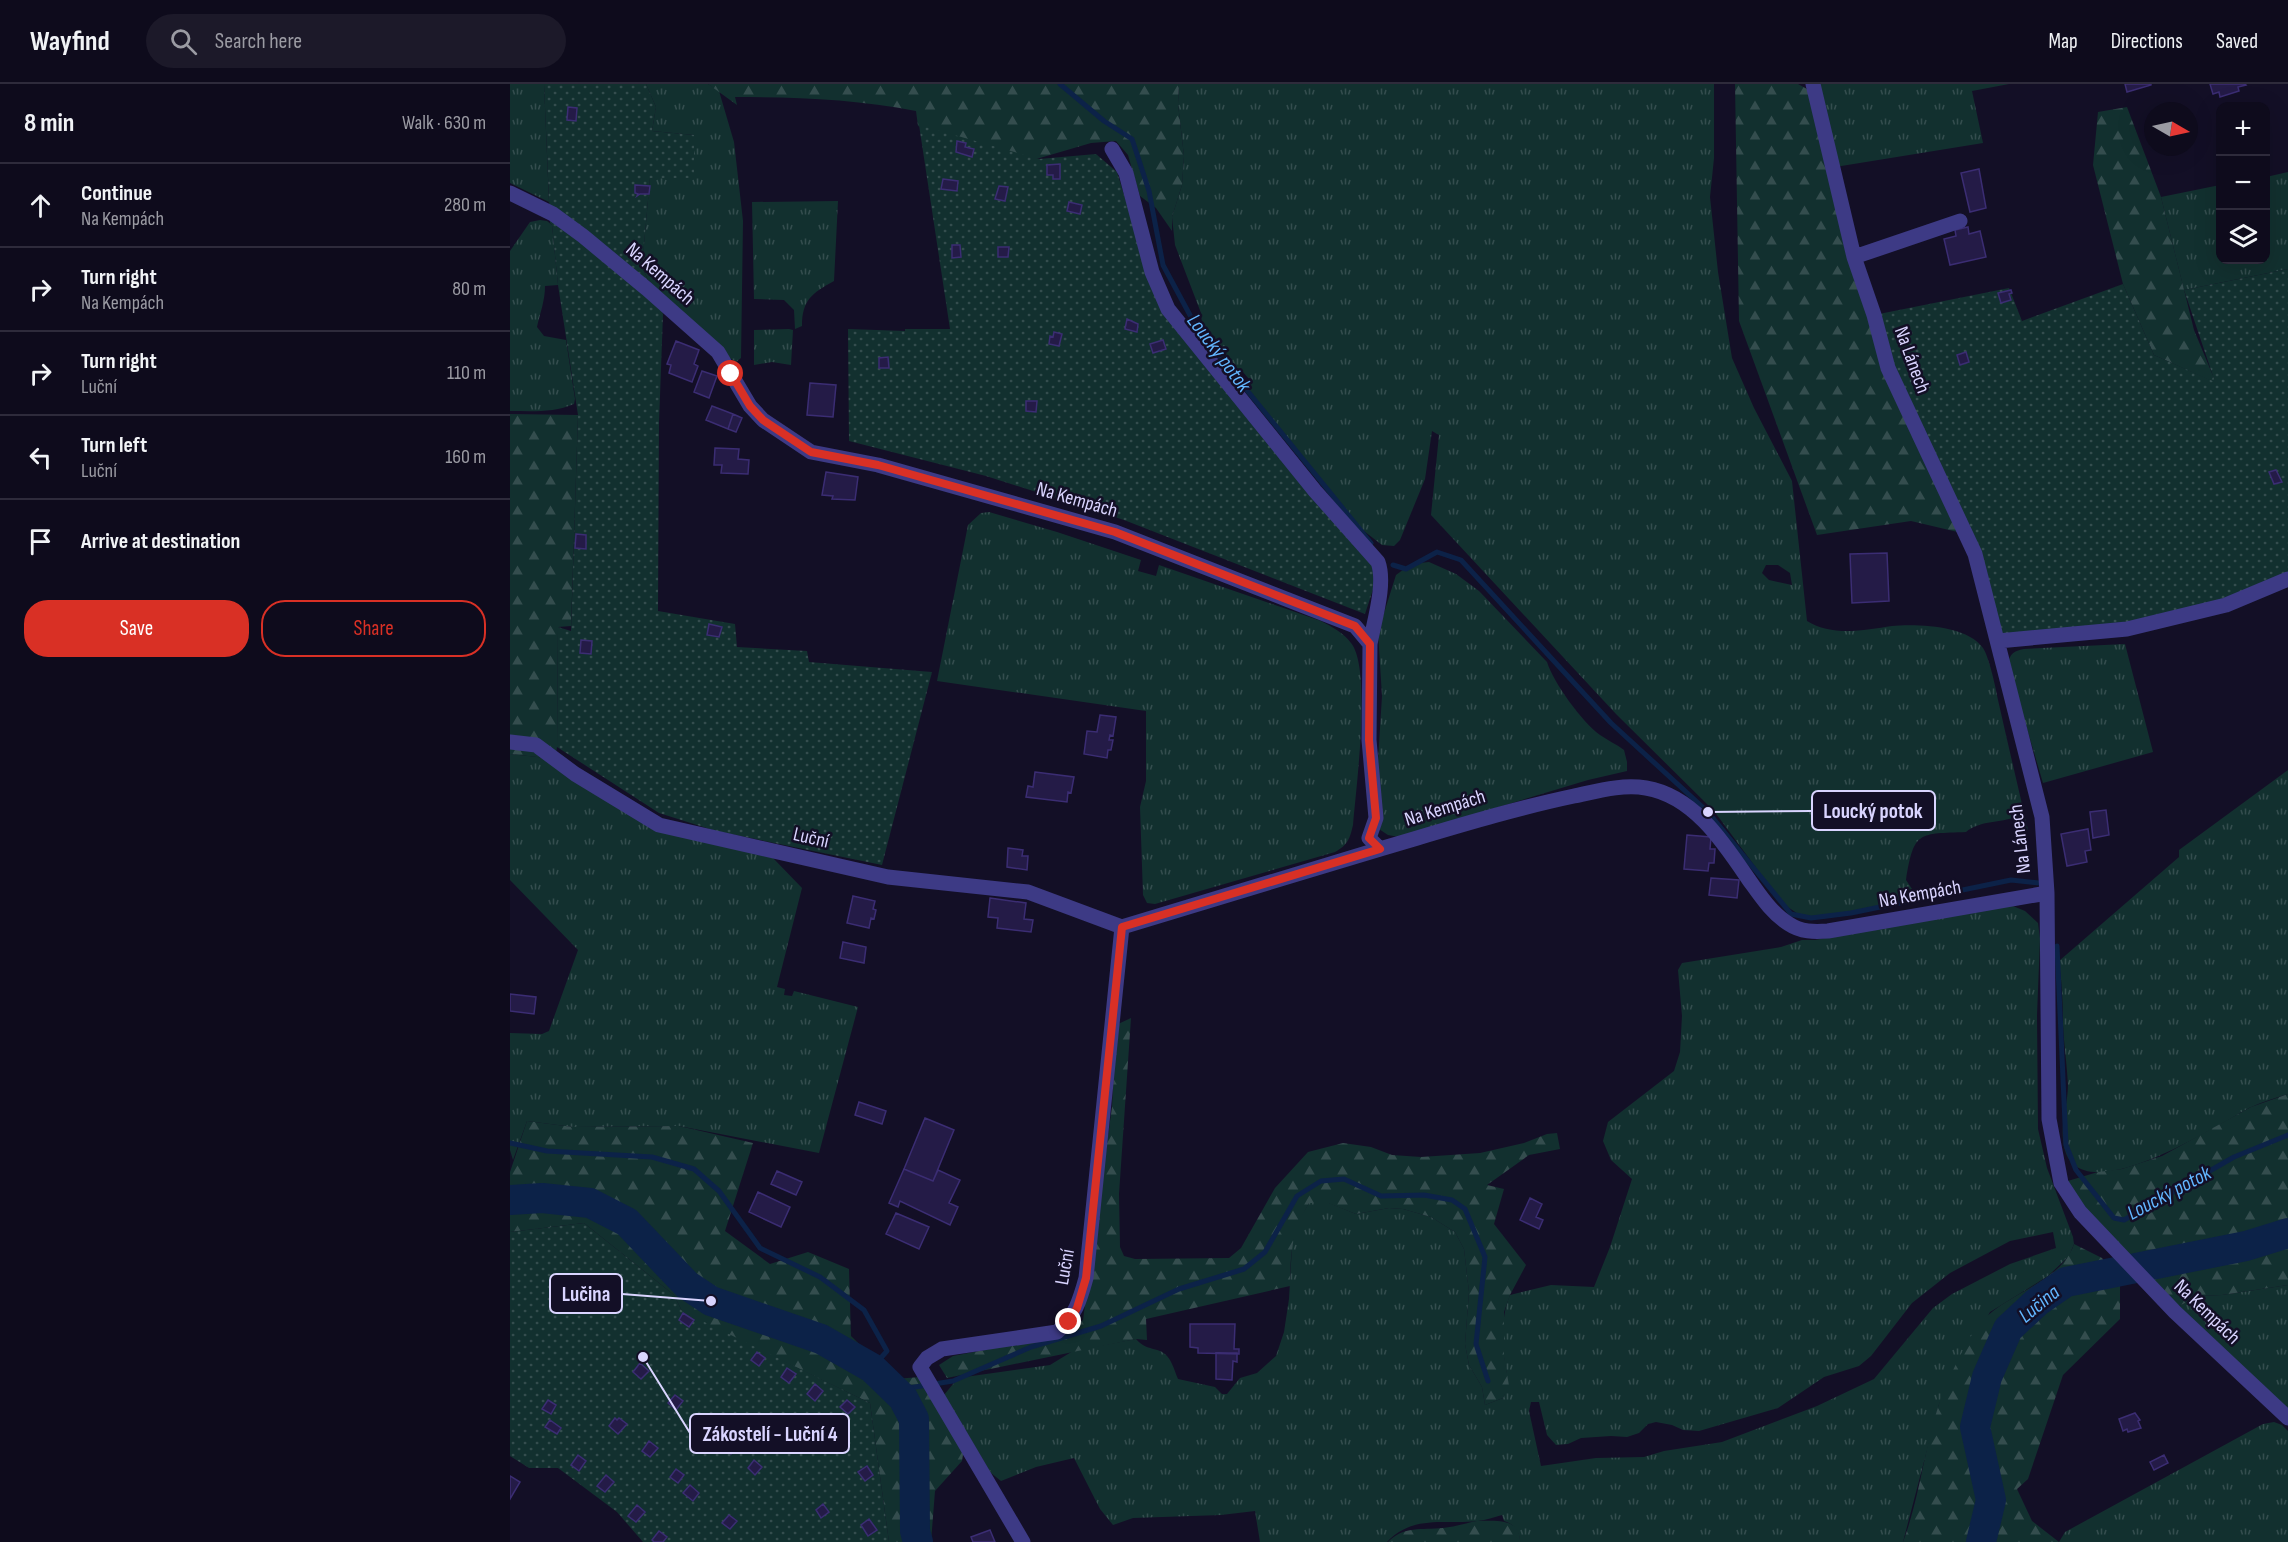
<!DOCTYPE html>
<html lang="en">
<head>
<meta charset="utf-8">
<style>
	:root { --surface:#0e0b1c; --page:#1c1929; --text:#f1f3f6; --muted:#9b9ba3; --line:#2e2b3b; --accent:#d93025 }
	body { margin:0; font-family:"Sofia Sans Condensed",sans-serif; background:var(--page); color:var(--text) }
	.controls { position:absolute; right:18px; top:18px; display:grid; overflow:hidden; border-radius:12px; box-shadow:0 6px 24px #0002 }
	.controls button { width:54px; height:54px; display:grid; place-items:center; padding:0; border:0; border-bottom:2px solid var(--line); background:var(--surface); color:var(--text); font:30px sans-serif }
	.compass { position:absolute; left:1634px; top:18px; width:54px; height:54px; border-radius:50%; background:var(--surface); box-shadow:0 6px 24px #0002; rotate:99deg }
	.stop { position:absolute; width:18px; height:18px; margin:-14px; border:4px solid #d93025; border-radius:50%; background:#fff }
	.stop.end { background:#d93025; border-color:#fff; box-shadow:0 2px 6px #0008 }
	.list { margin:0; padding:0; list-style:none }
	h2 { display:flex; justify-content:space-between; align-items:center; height:78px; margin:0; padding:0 24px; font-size:26px }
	h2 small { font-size:20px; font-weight:400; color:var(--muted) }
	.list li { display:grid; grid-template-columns:39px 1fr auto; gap:18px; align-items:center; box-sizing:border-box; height:84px; padding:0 24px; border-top:2px solid var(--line) }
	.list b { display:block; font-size:22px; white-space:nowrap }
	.list p { margin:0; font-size:20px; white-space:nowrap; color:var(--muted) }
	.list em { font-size:20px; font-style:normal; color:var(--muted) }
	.actions { display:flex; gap:12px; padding:18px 24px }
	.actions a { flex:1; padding:14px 0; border:2px solid var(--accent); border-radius:24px; text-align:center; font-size:21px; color:var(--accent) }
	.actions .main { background:var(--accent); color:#fff }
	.icon { flex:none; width:33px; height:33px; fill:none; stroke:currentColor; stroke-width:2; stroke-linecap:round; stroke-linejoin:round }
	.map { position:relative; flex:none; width:1778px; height:1458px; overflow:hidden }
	header { display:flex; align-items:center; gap:36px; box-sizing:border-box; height:84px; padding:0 30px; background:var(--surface); border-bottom:2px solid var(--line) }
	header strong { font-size:28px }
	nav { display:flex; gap:33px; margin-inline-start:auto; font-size:21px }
	.search { width:420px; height:54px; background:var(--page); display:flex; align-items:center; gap:15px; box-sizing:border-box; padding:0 21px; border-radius:33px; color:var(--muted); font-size:22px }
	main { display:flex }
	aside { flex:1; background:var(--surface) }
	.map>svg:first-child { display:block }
	.grass { fill:url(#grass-tufts); fill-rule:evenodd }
	.forest { fill:url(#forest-firs) }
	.garden { fill:url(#garden-dots) }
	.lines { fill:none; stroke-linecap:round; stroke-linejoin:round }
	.stream { stroke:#0c2248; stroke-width:5 }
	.river { stroke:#0c2248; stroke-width:30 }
	.building { fill:#241b47; stroke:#3b2d73; stroke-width:1.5 }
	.minor { stroke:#3d3a85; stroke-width:15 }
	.route { stroke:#d93025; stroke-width:8 }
	.labels { text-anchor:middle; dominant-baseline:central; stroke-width:5; stroke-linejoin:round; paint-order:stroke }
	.street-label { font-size:20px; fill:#d9d4ff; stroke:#130f26 }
	.water-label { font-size:21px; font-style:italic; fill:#62b6ff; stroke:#130f26 }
	.leader { fill:none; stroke:#d9d4ff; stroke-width:2 }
	.callout-dot { fill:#d9d4ff; stroke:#130f26; stroke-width:2 }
	.callout { fill:#130f26; stroke:#d9d4ff; stroke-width:2 }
	.callout-label { font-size:21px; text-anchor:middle; font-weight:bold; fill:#d9d4ff }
</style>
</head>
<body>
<header>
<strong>Wayfind</strong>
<div class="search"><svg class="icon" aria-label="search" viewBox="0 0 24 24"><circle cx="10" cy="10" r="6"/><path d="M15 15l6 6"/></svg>Search here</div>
<nav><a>Map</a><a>Directions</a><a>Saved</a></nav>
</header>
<main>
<aside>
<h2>8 min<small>Walk · 630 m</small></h2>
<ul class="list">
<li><svg class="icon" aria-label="ahead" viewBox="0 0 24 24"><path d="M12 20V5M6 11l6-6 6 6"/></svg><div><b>Continue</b><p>Na Kempách</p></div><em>280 m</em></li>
<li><svg class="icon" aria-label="right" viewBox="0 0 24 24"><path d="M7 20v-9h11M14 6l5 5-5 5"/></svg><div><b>Turn right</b><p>Na Kempách</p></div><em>80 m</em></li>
<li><svg class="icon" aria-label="right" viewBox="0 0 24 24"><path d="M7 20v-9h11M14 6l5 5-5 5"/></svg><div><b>Turn right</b><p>Luční</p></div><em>110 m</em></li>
<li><svg class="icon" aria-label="left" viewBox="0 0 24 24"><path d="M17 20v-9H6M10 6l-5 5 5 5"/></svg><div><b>Turn left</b><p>Luční</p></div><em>160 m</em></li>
<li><svg class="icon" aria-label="arrive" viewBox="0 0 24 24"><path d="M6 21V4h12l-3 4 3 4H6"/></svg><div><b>Arrive at destination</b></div></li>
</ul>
<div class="actions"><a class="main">Save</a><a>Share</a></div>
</aside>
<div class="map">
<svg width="1778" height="1458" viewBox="0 0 1778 1458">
	<defs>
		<pattern id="grass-tufts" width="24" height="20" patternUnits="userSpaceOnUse" patternTransform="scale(1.5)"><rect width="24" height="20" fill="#12302f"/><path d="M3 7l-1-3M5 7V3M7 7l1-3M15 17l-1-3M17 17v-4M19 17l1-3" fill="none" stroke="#344d4e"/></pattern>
		<pattern id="forest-firs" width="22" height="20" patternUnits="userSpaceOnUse" patternTransform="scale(1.5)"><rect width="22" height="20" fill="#12302f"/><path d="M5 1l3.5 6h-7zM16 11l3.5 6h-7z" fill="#344d4e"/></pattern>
		<pattern id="garden-dots" width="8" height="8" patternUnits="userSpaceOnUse" patternTransform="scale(1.5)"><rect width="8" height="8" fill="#12302f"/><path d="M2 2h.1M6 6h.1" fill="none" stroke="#344d4e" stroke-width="1.8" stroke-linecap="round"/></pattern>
	</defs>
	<rect width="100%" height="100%" fill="#130f26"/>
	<!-- grass -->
	<path class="grass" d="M0 0H34L39 118 0 99Z
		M136 0H198L209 7 224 58 233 137 231 274 226 278 217 272 138 196 132 183 140 94H184V51L142 47 146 23Z
		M669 0H1204V74L1200 113 1208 188 1222 274 1244 324 1282 397 1297 537C1322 553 1355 546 1382 542 1406 540 1457 541 1473 564 1479 573 1486 604 1488 616 1498 660 1508 703 1518 746L1503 734C1486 739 1469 737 1456 748 1409 750 1404 746 1396 796L1410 817 1311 835H1296L1273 820 1204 727 1106 630 921 431 929 351 922 347 915 395 890 456 884 462 872 461 850 444 734 301 739 295 733 288 726 293 693 250 691 229 665 161 662 133 672 101 674 72 668 20ZM1256 481H1268L1280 489 1282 501 1259 496 1252 489Z
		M1303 0H1499L1462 7 1473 59 1325 83Z
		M1778 88V185L1674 206 1651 113 1710 101V176H1756V93Z
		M328 117 324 197C302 209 292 216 292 242L285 245 284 226 274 216 244 215 242 118Z
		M30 136 37 137 42 141 48 201 35 202C35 217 30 229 27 243L34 252 56 256 65 315 64 320C44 329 21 327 0 327V167L20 138Z
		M279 245 283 246 281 281 262 278 244 281V246Z
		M479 428 547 448 631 476 628 487 646 492 649 481 811 537C822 543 834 549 841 559 862 585 846 703 843 741 840 754 838 761 825 768L645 820 637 819 633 811 630 723 636 697V627L427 597 458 441 471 429Z
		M919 478 946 490 969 507 1037 578C1043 598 1072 638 1090 651 1097 656 1106 660 1114 666L1117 678V687L1078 696 889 753 878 751 869 745 866 709 872 612 868 548 886 491 901 480Z
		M1615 560 1643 668 1533 699 1498 580C1500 569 1504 567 1514 565Z
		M0 670 45 675 149 741 263 774 292 804 267 903 275 905 274 911 282 912 284 907 348 923 309 1069 169 1042 63 1043 17 1037 3 1076 0 1066V949L32 950 39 947 68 866 0 796Z
		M1778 686V1010C1765 1014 1752 1018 1739 1024 1707 1041 1559 1138 1553 1055 1551 1037 1558 1019 1558 1001 1557 981 1554 961 1553 941 1553 920 1552 899 1549 877L1669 773V766Z
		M1498 820 1515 827 1528 839 1530 855 1527 931 1528 1045 1537 1084 1563 1153 1564 1160 1559 1172 1538 1192 1480 1228 1429 1320 1393 1458H1010C1010 1447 1004 1440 994 1437L992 1431C984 1433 976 1436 968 1437 936 1441 903 1430 877 1458H750L745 1427 711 1431 623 1434 603 1441 590 1425 564 1374 526 1383 491 1397 481 1389 434 1311 448 1294 540 1281 563 1267 626 1255C637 1268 648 1262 657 1272 662 1277 665 1288 668 1295L705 1303 712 1310H717L730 1294 747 1289 766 1272 774 1248 779 1215 782 1162 786 1141 799 1119H819L846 1130 879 1124 893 1125 921 1133 945 1148 954 1165 959 1208 955 1260 959 1281 972 1303 975 1321 993 1314C1001 1296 996 1291 994 1273 992 1252 992 1230 1000 1211L1041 1201 1084 1203 1100 1163 1122 1095 1101 1076 1093 1057 1098 1038 1164 987 1170 968 1172 932 1168 886 1172 879 1271 863 1292 856H1305ZM1543 1148 1546 1164 1500 1180 1442 1210 1423 1224 1364 1295 1307 1322 1212 1358 1154 1367 1134 1373 1086 1374 1031 1382 1019 1327 1021 1318H1029L1037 1351 1046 1361 1058 1360 1071 1354 1101 1352 1117 1353 1129 1349 1138 1340 1146 1338 1162 1341 1173 1346 1189 1347 1268 1324 1314 1293 1349 1282 1361 1272 1402 1219 1440 1189 1500 1157Z
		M1778 1201V1326L1669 1222 1689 1212 1712 1211Z
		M1764 1338 1772 1341 1778 1347V1458H1549L1555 1448 1753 1340Z"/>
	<!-- forest -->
	<path class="forest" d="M198 0H669L668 20 674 72 672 101 662 133V147L646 124 630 112 618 71 606 57 581 59 523 76 408 42 406 27C346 15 286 13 225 13L227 21Z
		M1225 0H1288L1306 10 1378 284 1456 450 1401 437 1307 451 1229 237Z
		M1617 23 1651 113 1684 246 1706 299 1644 271 1613 200 1583 81 1588 28Z
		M0 330 68 331 61 542 48 543 47 663 45 675 0 670Z
		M621 934 609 1110 610 1163 614 1172 625 1175 719 1174 731 1164 765 1104 798 1068 833 1059 861 1063 882 1071 911 1073 970 1069 1014 1059 1037 1050 1047 1049 1050 1065 1019 1071 977 1101 994 1105 984 1140 1016 1181 1000 1211 994 1228V1271L999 1302 993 1314 975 1321 972 1303 959 1281 955 1260 959 1208 954 1165 945 1148 921 1133 893 1125 879 1124 846 1130 818 1119H799C781 1151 781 1165 780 1202L636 1235 637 1256 626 1255 437 1294 429 1281 443 1272 553 1251 573 1236 602 1023 606 941Z
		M1778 1010V1201L1712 1211 1689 1212 1669 1222 1551 1099 1588 1088 1612 1085 1652 1072 1741 1023Z
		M17 1037 63 1043 169 1042 243 1059 215 1147 260 1180 298 1168 339 1185 341 1252 385 1295 410 1293 456 1351 452 1377 425 1407 421 1458H379L360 1319 173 1229 164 1211 74 1139 0 1148V1088Z
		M1564 1160 1592 1174 1610 1199V1235L1553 1291 1518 1395 1507 1405 1522 1437 1549 1458H1393C1410 1413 1414 1365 1429 1320 1435 1301 1454 1262 1465 1246 1488 1210 1551 1201 1564 1160Z
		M967 1437C984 1437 1011 1433 1010 1458H878C893 1442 912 1446 933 1444 944 1443 956 1439 967 1437Z"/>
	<!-- garden -->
	<path class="garden" d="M34 0H136L146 23 142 47 184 51V94H140L132 183 153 230 149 339 148 527 225 540 227 563 297 567 299 578 422 588 372 781 206 747 149 729 47 663 48 543 61 547 68 331 48 201 42 141 40 139Z
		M409 41 529 75 586 70 607 88 645 211 869 487 855 530 614 436 476 392 339 357 338 245 395 247V245H440Z
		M1778 185V495L1617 545 1488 557 1465 470 1378 284 1364 231 1499 204 1512 237 1613 200 1644 271 1705 298 1674 206Z
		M74 1139 164 1211 172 1227 360 1319 379 1458H133L107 1428 48 1384H19L0 1372V1148Z"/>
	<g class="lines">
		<!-- stream -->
		<path class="stream" d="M550 0 594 37 622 55 639 107 653 181 688 246 861 459
			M883 481 896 485 927 468 951 476 1101 639 1198 728 1281 830 1301 834 1341 829 1501 796 1529 799
			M1547 862 1556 1061 1566 1086 1604 1134 1614 1136 1724 1073 1778 1051
			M0 1059 37 1067 142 1073 184 1085 209 1107 250 1164 310 1193 354 1226 377 1267 362 1284
			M386 1306 443 1297 521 1263 591 1242 669 1205 734 1185 755 1168 787 1112 811 1097 834 1095 871 1112 914 1111 942 1116 955 1125 975 1173 966 1260 978 1297"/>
		<!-- river -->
		<path class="river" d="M0 1116 32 1114 80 1119 117 1138 177 1201 201 1217 311 1255 362 1284 393 1314 404 1335 405 1447 408 1458
			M1471 1458 1481 1416 1465 1343 1477 1293 1498 1245 1527 1218 1556 1198 1736 1162 1778 1149"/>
	</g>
	<!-- building -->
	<path class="building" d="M1615 0H1641V1L1617 8Z
		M1700 0H1735L1736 1 1728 3 1729 7 1710 13 1709 8 1703 10Z
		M58 23 67 24 66 37 57 36Z
		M447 57 456 59 455 63 464 65 462 73 446 68Z
		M550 80V95H543V91H537V81Z
		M1469 85 1476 124 1460 128 1451 89Z
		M433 95 448 97 447 107 431 105Z
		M125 101 140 102 139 110H130L127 112 128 110 125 109Z
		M489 102 498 103 495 117 485 115Z
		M559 118 572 121 570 130 557 127Z
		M1458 143 1459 150 1470 147 1476 173 1440 181 1434 155 1446 152 1445 146Z
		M442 161H450L451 173 442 174Z
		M488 163H499L498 173H488Z
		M1501 206 1502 209 1499 210 1501 216 1491 219 1488 209Z
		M617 235 628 240 627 248 615 245Z
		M544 248 552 250 549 262 539 260 540 252 543 253Z
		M653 256 656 265 643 269 640 260Z
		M166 257 189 266 184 280 188 282 182 298 159 289 161 281 157 280Z
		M1456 268 1459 278 1450 281 1447 271Z
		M378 273 379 284H369V274Z
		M192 287 207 292 199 314 184 308Z
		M300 299 326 301 323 333 297 331Z
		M516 317H527L526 328 516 327Z
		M202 322 223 330 218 345 196 336Z
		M223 330 232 334 226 348 218 345Z
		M205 364 229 365 228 375 239 376 238 390 211 389 212 381H204Z
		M1766 386 1772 398 1764 400 1759 388Z
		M316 388 348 393 345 416 322 415 323 412 312 411Z
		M66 450 76 451V465L65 464Z
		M1377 469 1379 517 1342 519 1340 470Z
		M199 540 212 543 209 553 197 551Z
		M71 556 82 557 81 570 70 569Z
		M590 631 606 633 603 652 600 651 599 656H603L601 666H598L597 674 574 670 577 647 587 648Z
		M525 688 564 693 561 709 558 708 557 718 516 713 518 702 523 703Z
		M1596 726 1599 751 1583 754 1580 728Z
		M1578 745 1581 766 1575 767 1577 778 1557 782 1551 750Z
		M1177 751 1201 753 1200 765H1205L1204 779H1199L1198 787 1174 785Z
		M498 764 513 766 512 772H518L517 786 497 783Z
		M1201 794 1229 796 1227 814 1199 811Z
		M343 812 365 817 363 825 366 826 364 835 361 834 359 844 337 839Z
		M480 814 516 819 514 835 523 836 521 848 487 844 488 834 478 833Z
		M333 858 356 863 354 879 330 874Z
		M0 910 26 913 24 930 0 927Z
		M349 1018 376 1027 372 1040 345 1031Z
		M415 1034 444 1046 423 1097 394 1085Z
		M394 1085 423 1097 428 1086 450 1096 439 1119 448 1123 440 1141 390 1117 388 1123 379 1119Z
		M267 1087 292 1098 286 1111 261 1100Z
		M248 1108 280 1123 271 1143 239 1128Z
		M1020 1114 1032 1120 1026 1133 1033 1136 1029 1145 1010 1136Z
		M386 1129 419 1143 409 1165 376 1150Z
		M173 1229 184 1236 179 1243 169 1236Z
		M680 1240H725L724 1265H729V1270L688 1269V1264L680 1263Z
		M247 1268 255 1274 249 1282 241 1276Z
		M706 1269H727V1278L723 1277 722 1296 706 1295Z
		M130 1279 139 1287 131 1295 123 1288Z
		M277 1284 286 1290 279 1299 271 1293Z
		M305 1300 313 1307 305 1317 297 1310Z
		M165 1311 173 1317 166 1326 158 1319Z
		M38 1316 46 1321 41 1330 32 1325Z
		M337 1316 345 1323 338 1330 330 1323Z
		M1625 1329 1630 1336 1628 1337 1631 1344 1618 1348 1617 1345 1613 1347 1609 1335Z
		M105 1334 107 1336 109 1334 117 1340 108 1350 99 1342Z
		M40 1336 51 1344 47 1350 35 1343Z
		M222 1355 229 1361 221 1370 214 1364Z
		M139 1357 148 1364 140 1373 132 1367Z
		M68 1371 76 1377 69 1387 61 1381Z
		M1654 1371 1658 1379 1644 1386 1640 1378Z
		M244 1376 252 1383 245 1391 238 1384Z
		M357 1382 363 1391 355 1397 348 1388Z
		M166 1385 174 1391 168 1399 160 1393Z
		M96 1391 104 1398 95 1408 87 1402Z
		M0 1392 10 1398 0 1415Z
		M180 1401 189 1409 183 1417 173 1409Z
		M313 1420 319 1428 311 1434 306 1426Z
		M127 1421 135 1428 126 1438 118 1432Z
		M219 1431 227 1437 220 1445 212 1439Z
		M359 1435 367 1446 358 1452 351 1441Z
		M480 1446 485 1458H463L461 1453Z
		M149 1447 157 1453 153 1458H144L142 1456Z"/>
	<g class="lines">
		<!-- minor -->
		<path class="minor" d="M1303 0 1344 173 1364 231 1378 284 1465 470 1532 733 1537 809 1539 1035 1551 1099 1570 1128 1665 1228 1778 1334
			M602 65 616 89 642 188 658 225 805 407 868 478C876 500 864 537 860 560
			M0 109 43 130 73 152 137 205 208 268 240 322 253 336 301 368 368 381 605 448 845 542 860 560 859 656 866 734 859 754 870 765C935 746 998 726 1064 712 1088 707 1112 700 1136 704 1184 712 1214 759 1239 796 1250 811 1262 830 1279 840 1291 848 1304 848 1318 847L1537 809
			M1344 173 1450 137
			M1488 557 1617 545 1716 521 1778 495
			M0 658 26 661 65 690 149 741 378 793 518 808 612 843 870 765
			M513 1458 410 1283 417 1274 432 1265 547 1248C565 1233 570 1216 576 1194L612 843"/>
	</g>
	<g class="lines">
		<!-- route -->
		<path class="route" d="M221 290 240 322 253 336 301 368 368 381 605 448 845 542 860 560 859 656 866 734 859 754 870 765 612 843 576 1194 567 1224 559 1238"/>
	</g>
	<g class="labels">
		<!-- street labels -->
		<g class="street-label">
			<text transform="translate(150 190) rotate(41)">Na Kempách</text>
			<text transform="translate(1402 276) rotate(70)">Na Lánech</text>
			<text transform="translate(567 416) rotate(16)">Na Kempách</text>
			<text transform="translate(935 724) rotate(-17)">Na Kempách</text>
			<text transform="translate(301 754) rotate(13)">Luční</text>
			<text transform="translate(1510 755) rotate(-97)">Na Lánech</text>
			<text transform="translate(1410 810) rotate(-10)">Na Kempách</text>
			<text transform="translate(555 1183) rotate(-80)">Luční</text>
			<text transform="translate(1697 1228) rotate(44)">Na Kempách</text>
		</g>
		<!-- water labels -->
		<g class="water-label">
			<text transform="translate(709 269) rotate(53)">Loucký potok</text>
			<text transform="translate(1659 1109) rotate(-28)">Loucký potok</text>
			<text transform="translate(1529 1220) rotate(-39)">Lučina</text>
		</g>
	</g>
	<!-- callouts -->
	<path class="leader" d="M1198 728L1302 727M201 1217L112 1210M133 1273L180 1349"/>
	<g class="callout-dot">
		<circle cx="1198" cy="728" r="6"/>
		<circle cx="201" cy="1217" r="6"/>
		<circle cx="133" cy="1273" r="6"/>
	</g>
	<g class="callout">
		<rect x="1302" y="707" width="123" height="39" rx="6"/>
		<rect x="40" y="1190" width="72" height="39" rx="6"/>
		<rect x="180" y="1330" width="159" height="39" rx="6"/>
	</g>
	<g class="callout-label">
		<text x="1363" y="734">Loucký potok</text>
		<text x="76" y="1217">Lučina</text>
		<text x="260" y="1357">Zákostelí - Luční 4</text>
	</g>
</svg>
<div class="controls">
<button>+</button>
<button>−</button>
<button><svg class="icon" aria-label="layers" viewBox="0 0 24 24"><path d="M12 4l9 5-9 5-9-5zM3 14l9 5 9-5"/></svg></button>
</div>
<svg class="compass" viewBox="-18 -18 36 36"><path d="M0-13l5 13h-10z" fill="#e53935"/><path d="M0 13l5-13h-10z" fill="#9b9ba3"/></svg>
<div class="stop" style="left:221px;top:290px"></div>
<div class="stop end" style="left:559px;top:1238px"></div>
</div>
</main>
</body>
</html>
